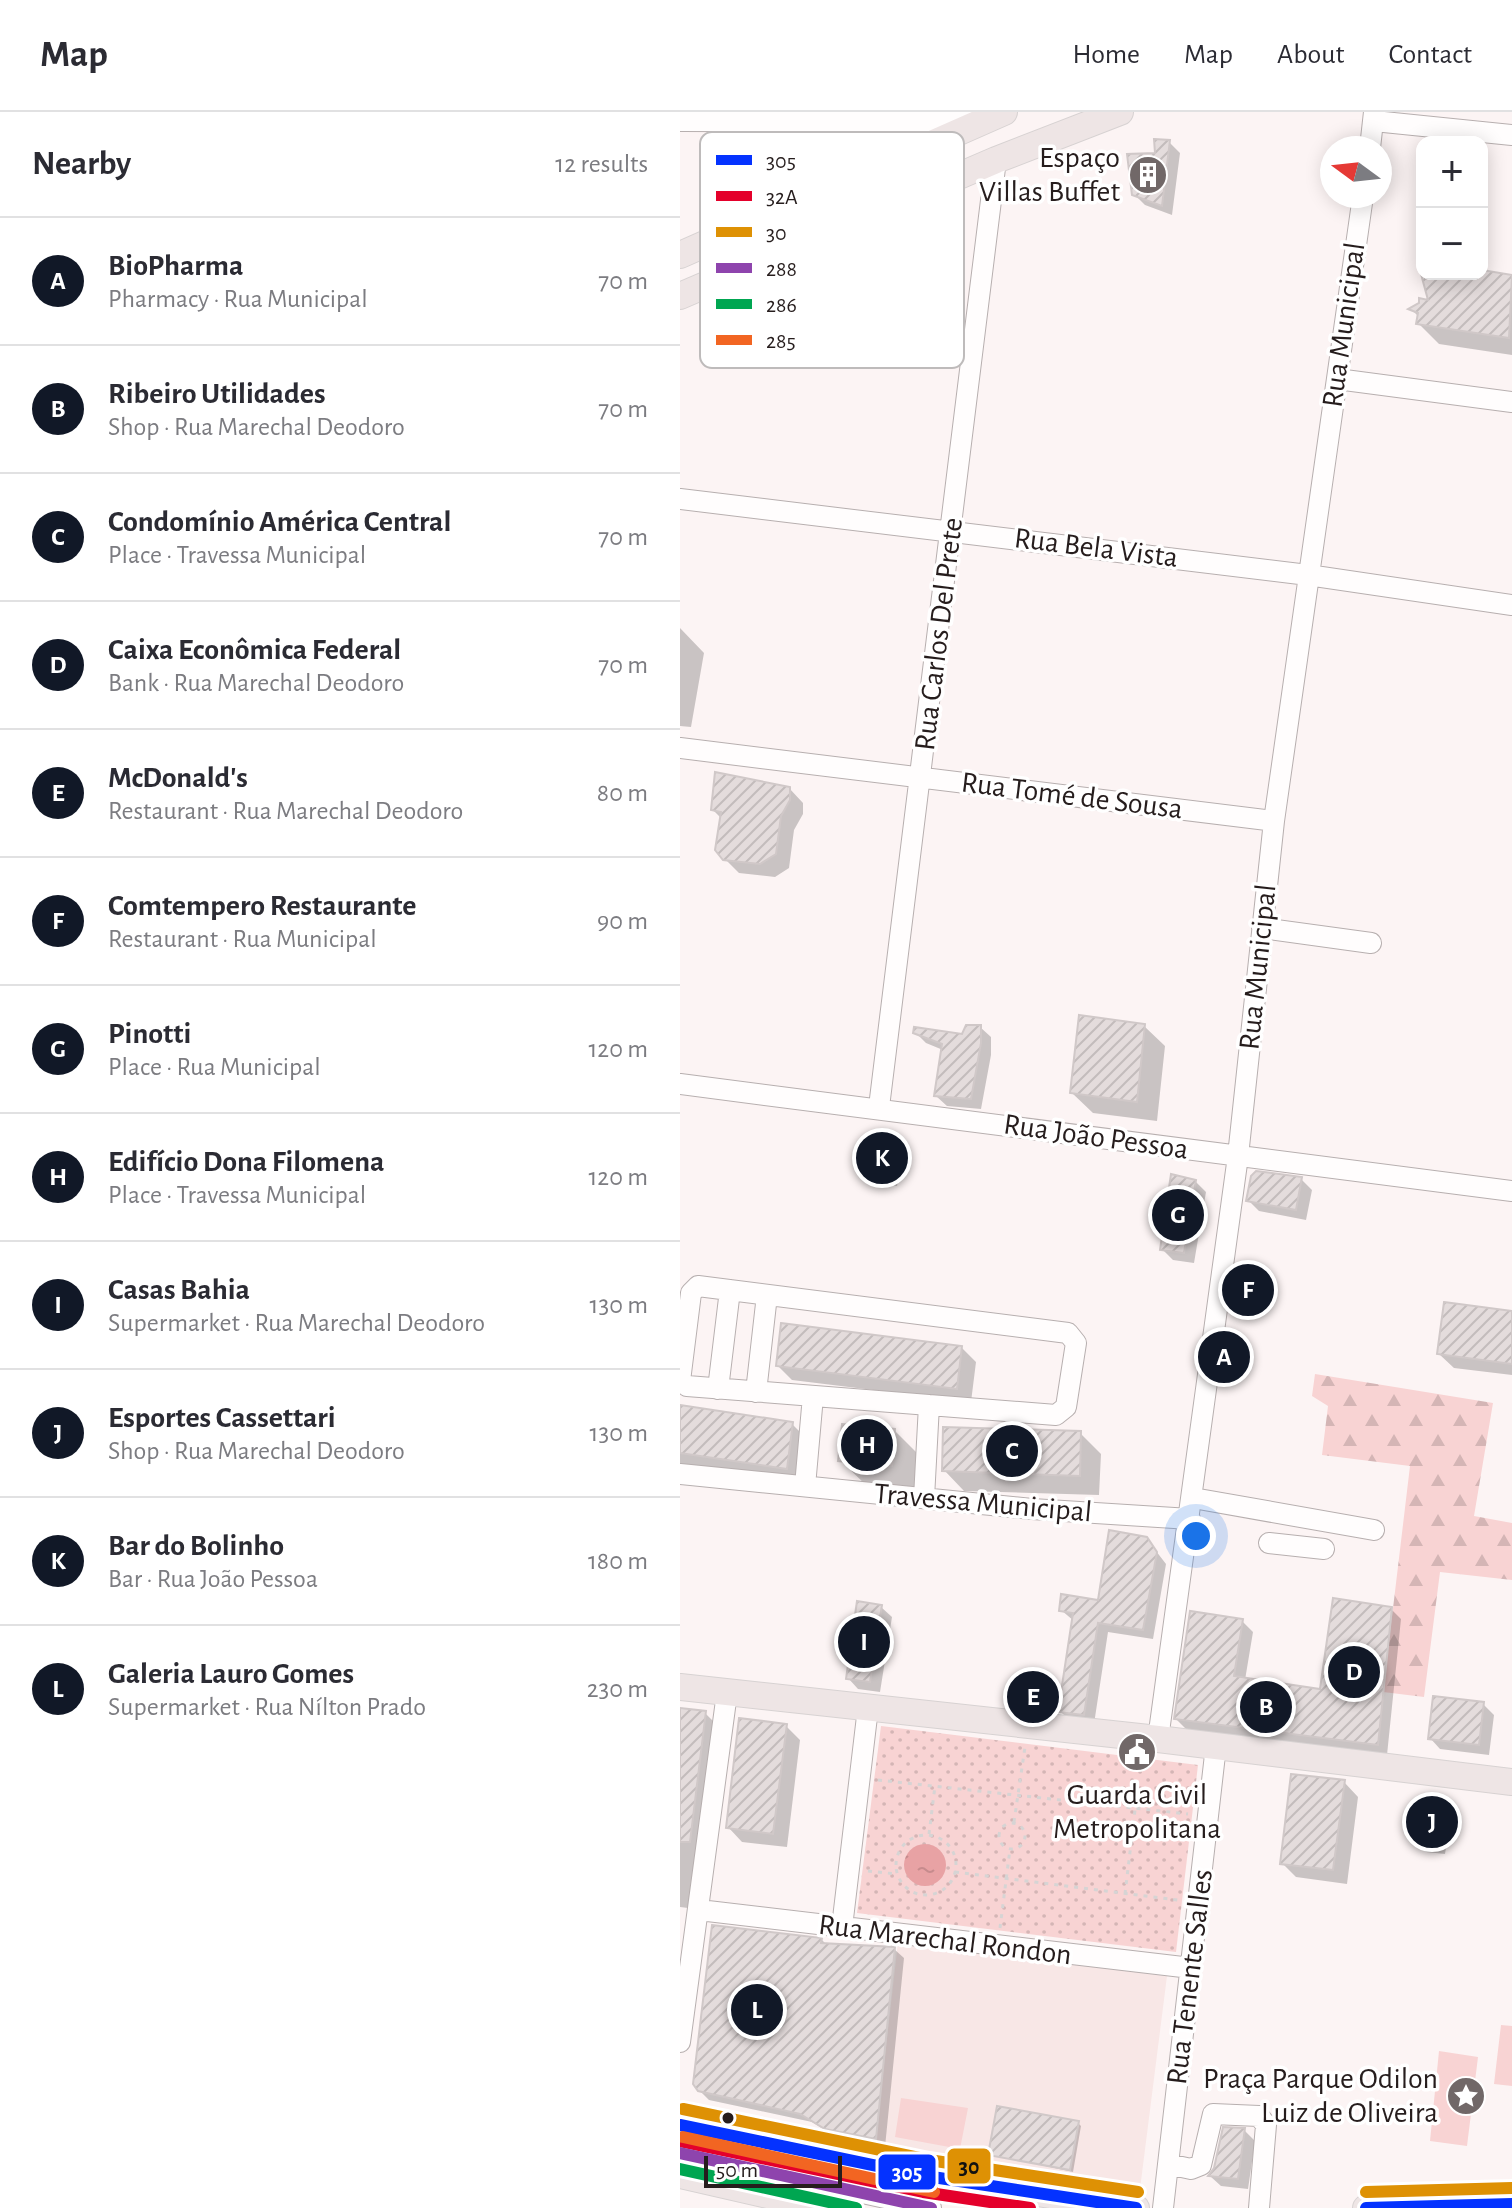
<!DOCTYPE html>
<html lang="en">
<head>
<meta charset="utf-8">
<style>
	:root { --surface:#fff; --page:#f2f2f3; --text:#2b2b33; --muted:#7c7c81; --line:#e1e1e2; --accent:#111827 }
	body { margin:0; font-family:"Alegreya Sans",sans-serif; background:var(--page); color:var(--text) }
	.controls { position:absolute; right:24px; top:24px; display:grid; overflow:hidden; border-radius:16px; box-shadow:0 4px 20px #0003 }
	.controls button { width:72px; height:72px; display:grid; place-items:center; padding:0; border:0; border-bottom:2px solid var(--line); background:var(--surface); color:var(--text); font:40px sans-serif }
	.compass { position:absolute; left:640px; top:24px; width:72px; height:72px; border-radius:50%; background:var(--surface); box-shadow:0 4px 20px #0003; rotate:285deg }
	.scale { position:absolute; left:24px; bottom:20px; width:138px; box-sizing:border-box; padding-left:8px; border:4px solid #261d1d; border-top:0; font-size:22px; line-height:28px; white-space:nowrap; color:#261d1d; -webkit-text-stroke:6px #fff; paint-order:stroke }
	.you { position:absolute; left:516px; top:1424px; width:28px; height:28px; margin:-20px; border:6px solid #fff; border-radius:50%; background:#1a73e8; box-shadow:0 0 0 12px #1a73e833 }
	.badge { display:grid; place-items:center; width:52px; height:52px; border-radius:50%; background:var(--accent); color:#fff; font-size:26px; font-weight:700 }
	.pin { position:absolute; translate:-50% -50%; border:4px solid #fff; box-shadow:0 2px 8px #0006 }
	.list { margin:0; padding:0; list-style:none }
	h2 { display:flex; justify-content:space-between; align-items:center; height:104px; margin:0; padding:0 32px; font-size:34px }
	h2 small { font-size:26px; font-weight:400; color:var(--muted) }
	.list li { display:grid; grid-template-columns:52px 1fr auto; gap:24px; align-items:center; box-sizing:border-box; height:128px; padding:0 32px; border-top:2px solid var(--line) }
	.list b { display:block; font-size:30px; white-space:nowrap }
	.list p { margin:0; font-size:26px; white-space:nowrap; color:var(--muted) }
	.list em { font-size:26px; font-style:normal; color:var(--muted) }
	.map { position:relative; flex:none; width:832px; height:2096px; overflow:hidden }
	header { display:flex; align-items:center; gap:48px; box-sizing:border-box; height:112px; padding:0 40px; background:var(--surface); border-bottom:2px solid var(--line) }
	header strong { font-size:38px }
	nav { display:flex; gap:44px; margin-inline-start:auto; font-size:28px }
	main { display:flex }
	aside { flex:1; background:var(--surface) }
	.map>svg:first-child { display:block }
	.built { fill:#f8e7e6 }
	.green { fill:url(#green-dots) }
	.forest { fill:url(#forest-firs) }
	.pitch { fill:#f8d3d3 }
	.water { fill:url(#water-ripples) }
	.shadow { fill:#0003 }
	.building { fill:url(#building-hatch); stroke:#d0c8c8; stroke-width:2 }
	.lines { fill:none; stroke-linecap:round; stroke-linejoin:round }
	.minor-casing { stroke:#b7afaf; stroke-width:22 }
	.major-casing { stroke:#d7d2d2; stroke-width:28 }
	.path { stroke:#d6d4d4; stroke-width:3; stroke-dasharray:4 6; stroke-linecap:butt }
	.minor { stroke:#fffdfd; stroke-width:20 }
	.major { stroke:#eee5e5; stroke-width:26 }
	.bus-1-casing { stroke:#fff; stroke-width:18 }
	.bus-2-casing { stroke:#fff; stroke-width:18 }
	.bus-3-casing { stroke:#fff; stroke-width:18 }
	.bus-4-casing { stroke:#fff; stroke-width:18 }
	.bus-5-casing { stroke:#fff; stroke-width:18 }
	.bus-6-casing { stroke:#fff; stroke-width:18 }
	.bus-1 { stroke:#0432ff; stroke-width:12 }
	.bus-2 { stroke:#e4002b; stroke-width:12 }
	.bus-3 { stroke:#de9104; stroke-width:12 }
	.bus-4 { stroke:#8e44ad; stroke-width:12 }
	.bus-5 { stroke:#00a651; stroke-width:12 }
	.bus-6 { stroke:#f26522; stroke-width:12 }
	.bus-dot { fill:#261d1d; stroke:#fff; stroke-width:3 }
	.labels { text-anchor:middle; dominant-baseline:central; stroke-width:7; stroke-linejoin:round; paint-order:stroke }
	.poi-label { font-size:30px; fill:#261d1d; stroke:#fff; text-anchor:end }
	.street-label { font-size:30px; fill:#261d1d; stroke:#fff }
	.key { fill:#fff; stroke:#bebbbb; stroke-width:2 }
	.key-label { font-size:22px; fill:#261d1d }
	.line-badge { stroke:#fff; stroke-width:3 }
	.badge-label { font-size:22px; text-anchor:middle; font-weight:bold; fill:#fff }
	.pale-badge-label { font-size:22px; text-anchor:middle; font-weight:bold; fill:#111 }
</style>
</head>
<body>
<header>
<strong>Map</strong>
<nav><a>Home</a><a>Map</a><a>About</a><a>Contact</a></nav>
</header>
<main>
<aside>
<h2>Nearby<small>12 results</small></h2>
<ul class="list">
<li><span class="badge">A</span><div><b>BioPharma</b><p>Pharmacy · Rua Municipal</p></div><em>70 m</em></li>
<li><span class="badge">B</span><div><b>Ribeiro Utilidades</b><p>Shop · Rua Marechal Deodoro</p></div><em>70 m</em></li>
<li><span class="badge">C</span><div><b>Condomínio América Central</b><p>Place · Travessa Municipal</p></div><em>70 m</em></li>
<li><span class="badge">D</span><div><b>Caixa Econômica Federal</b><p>Bank · Rua Marechal Deodoro</p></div><em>70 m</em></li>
<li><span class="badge">E</span><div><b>McDonald's</b><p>Restaurant · Rua Marechal Deodoro</p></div><em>80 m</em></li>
<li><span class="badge">F</span><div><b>Comtempero Restaurante</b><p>Restaurant · Rua Municipal</p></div><em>90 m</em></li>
<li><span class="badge">G</span><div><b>Pinotti</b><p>Place · Rua Municipal</p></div><em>120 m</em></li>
<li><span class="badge">H</span><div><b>Edifício Dona Filomena</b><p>Place · Travessa Municipal</p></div><em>120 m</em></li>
<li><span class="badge">I</span><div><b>Casas Bahia</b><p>Supermarket · Rua Marechal Deodoro</p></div><em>130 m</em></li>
<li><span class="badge">J</span><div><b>Esportes Cassettari</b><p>Shop · Rua Marechal Deodoro</p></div><em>130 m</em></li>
<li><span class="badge">K</span><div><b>Bar do Bolinho</b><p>Bar · Rua João Pessoa</p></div><em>180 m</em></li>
<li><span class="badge">L</span><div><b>Galeria Lauro Gomes</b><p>Supermarket · Rua Nílton Prado</p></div><em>230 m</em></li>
</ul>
</aside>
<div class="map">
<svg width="832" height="2096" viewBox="0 0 832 2096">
	<defs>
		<pattern id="green-dots" width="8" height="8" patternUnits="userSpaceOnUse" patternTransform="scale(2)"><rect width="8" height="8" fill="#f8d3d3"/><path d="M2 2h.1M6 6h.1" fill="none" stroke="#d4b5b5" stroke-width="1.8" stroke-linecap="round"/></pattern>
		<pattern id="forest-firs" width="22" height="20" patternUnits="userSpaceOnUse" patternTransform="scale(2)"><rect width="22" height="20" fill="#f8d3d3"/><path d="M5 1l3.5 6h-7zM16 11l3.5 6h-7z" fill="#d4b5b5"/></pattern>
		<pattern id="water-ripples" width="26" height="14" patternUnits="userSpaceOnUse" patternTransform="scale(2)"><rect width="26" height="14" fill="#e8a2a4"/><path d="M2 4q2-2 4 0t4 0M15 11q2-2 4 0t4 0" fill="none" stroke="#c78b8d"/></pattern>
		<pattern id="building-hatch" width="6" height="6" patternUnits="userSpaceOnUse" patternTransform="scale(2)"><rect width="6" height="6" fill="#e4dcdc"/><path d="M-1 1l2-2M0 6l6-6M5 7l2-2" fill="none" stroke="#c3bcbc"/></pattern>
	</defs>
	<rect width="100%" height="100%" fill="#fcf4f4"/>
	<!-- built -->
	<path class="built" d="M218 1830 487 1864 460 2077 195 2032Z
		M205 2037 354 2062 353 2068 204 2043Z"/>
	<!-- green -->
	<path class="green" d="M201 1614 518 1653 496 1840 177 1801Z"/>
	<!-- forest -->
	<path class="forest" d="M635 1262 813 1291 794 1404 832 1411V1468L760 1460 744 1585 703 1580 730 1354 642 1343 648 1294 632 1284Z"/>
	<!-- pitch -->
	<path class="pitch" d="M821 1913 832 1914V1974L814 1972Z
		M759 1939 798 1945 787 2034 750 2029Z
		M221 1986 288 1996 280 2037 215 2025Z"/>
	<!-- water -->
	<path class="water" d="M224 1753a21 21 0 1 1 42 0a21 21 0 1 1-42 0Z"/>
	<!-- shadow -->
	<path class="shadow" d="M489 30 500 41 492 103 465 93 454 82Z
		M802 159 832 165V243L759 232 738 211 739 205 731 197 751 190 744 162H802Z
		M0 516 24 541 11 615 0 614Z
		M109 676 123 691V702L114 718 109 756 95 765 59 761 44 746 42 707 33 698Z
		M464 914 485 934 477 1009 413 1001 392 981Z
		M300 915 311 925V943L301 997 267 994 256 984 263 938 246 931 235 920 283 924Z
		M219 1031 225 1037 217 1074 193 1070 186 1063Z
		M621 1067 632 1078 626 1108 579 1099 568 1088Z
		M515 1069 526 1080 514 1151 493 1148 482 1137Z
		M832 1201V1263L774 1256 759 1242Z
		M282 1236 296 1250 291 1290 112 1268 98 1254Z
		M0 1295 112 1312 132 1332 126 1377 0 1357Z
		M215 1319 242 1346 239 1380 188 1375 160 1348Z
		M400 1321 421 1342 419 1383 284 1379 264 1358Z
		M466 1426 486 1452 473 1527 428 1520 414 1612 391 1610 380 1599 394 1509 381 1498 419 1490Z
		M201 1495 212 1505 200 1580 178 1577 168 1566Z
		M711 1497 721 1507 707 1643 506 1617 496 1607 562 1509 573 1520 565 1568 642 1579Z
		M803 1592 814 1603 809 1643 760 1637 750 1626Z
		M0 1598 25 1601 39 1615 16 1797 0 1795Z
		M106 1614 120 1628 107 1735 62 1730 48 1715Z
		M664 1670 678 1685 667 1772 616 1765 602 1751Z
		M765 1689 772 1696 765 1742 746 1740 739 1733Z
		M141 1827 147 1833 214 1837 224 1846 205 2035 156 2025 132 2010 29 1988 19 1978Z
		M398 2011 401 2014 393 2060 310 2042Z
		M564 2018 575 2029 568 2077 541 2074 530 2064Z"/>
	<!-- building -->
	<path class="building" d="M474 27 490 28 482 94 452 83 447 42 475 41Z
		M802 158 832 163 829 226 736 212 738 201 728 197 739 191V186L748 188 741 162H802Z
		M35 660 110 675V688L101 704 96 742 80 752 43 748 35 738 41 700 31 698Z
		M399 903 465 912 457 990 390 981Z
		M286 913H301V931L291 987 254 984 262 932 233 921 234 915 282 922Z
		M193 1027 220 1029 210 1068 184 1064Z
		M576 1059 622 1065 616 1098 566 1089 571 1064Z
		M491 1062 516 1068 504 1141 480 1138Z
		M764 1190 832 1199V1252L757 1242Z
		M101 1211 282 1234 277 1277 96 1254Z
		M0 1293 113 1310 107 1357 0 1341Z
		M162 1312 215 1317 212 1354 158 1349Z
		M263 1315 401 1319 400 1364 262 1359Z
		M429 1418 467 1425 477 1440 463 1518 418 1511 404 1603 378 1600 393 1501 379 1499 381 1482 418 1488Z
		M653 1486 712 1495 698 1633 494 1607 510 1499 563 1507 554 1564 640 1577Z
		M177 1489 202 1493 190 1570 166 1567Z
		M753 1584 804 1590 799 1633 748 1627Z
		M0 1596 26 1599 10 1730H0Z
		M59 1606 107 1612 93 1722 46 1716Z
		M611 1662 665 1668 653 1758 600 1752Z
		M744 1684 766 1687 759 1737 737 1733Z
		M32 1813 142 1826 141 1831 215 1835 196 2027 145 2017 120 2002 18 1979 13 1972Z
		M317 1994 399 2009 390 2058 308 2043Z
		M543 2015 565 2016 558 2067 528 2064 534 2056Z"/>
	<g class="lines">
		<defs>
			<path id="minor" d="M0 9 295 10
				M694 9 832 23
				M690 36 694 0
				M657 267 832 290
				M0 387 628 463 832 493
				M0 636 594 709
				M582 816 691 831
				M0 972 832 1079
				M199 995 316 48
				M18 1174 388 1221 396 1231 386 1295 376 1303 7 1274 0 1269 11 1181Z
				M38 1277 50 1178
				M76 1280 87 1183
				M0 1362 352 1397 510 1407
				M125 1374 133 1284
				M244 1386 249 1293
				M513 1386 694 1418
				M589 1431 644 1437
				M478 1627 558 1044 594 709 683 84
				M19 1798 511 1856
				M162 1815 188 1596
				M0 1930 47 1581
				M0 2041 251 2096
				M488 2052 511 2057 521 2053 533 2002 579 2004 586 2013 579 2096
				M483 2096 536 1634"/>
			<path id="major" d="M0 143 324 0
				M0 184 316 48 440 0
				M0 1575 478 1627 832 1670
				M0 2013 246 2064 456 2096
				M0 2063 145 2096
				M686 2096 832 2092"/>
		</defs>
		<!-- minor casing -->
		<use href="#minor" class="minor-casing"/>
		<!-- major casing -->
		<use href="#major" class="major-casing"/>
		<!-- path -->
		<path class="path" d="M198 1668 508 1702
			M334 1710 345 1635
			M319 1724a13 13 0 1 1 26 0a13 13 0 1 1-26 0Z
			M249 1722 255 1674
			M216 1753a30 30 0 1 1 60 0a30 30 0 1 1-60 0Z
			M188 1759 216 1762
			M275 1760 498 1788
			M445 1782 455 1698
			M320 1816 330 1737"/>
		<!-- minor -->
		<use href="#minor" class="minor"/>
		<!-- major -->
		<use href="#major" class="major"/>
		<defs>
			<path id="bus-1" d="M0 2013 246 2064 456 2096
				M686 2096 832 2092"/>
			<path id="bus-2" d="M0 2029 243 2080 350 2096"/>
			<path id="bus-3" d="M3 1997 249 2048 458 2080
				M686 2080 832 2076"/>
			<path id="bus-4" d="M0 2041 251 2096"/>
			<path id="bus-5" d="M0 2057 176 2096"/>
			<path id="bus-6" d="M3 2025 254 2080"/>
		</defs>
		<!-- bus-1 casing -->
		<use href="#bus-1" class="bus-1-casing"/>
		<!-- bus-2 casing -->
		<use href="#bus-2" class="bus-2-casing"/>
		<!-- bus-3 casing -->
		<use href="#bus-3" class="bus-3-casing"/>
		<!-- bus-4 casing -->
		<use href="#bus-4" class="bus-4-casing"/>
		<!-- bus-5 casing -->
		<use href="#bus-5" class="bus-5-casing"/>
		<!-- bus-6 casing -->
		<use href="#bus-6" class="bus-6-casing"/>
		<!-- bus-1 -->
		<use href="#bus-1" class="bus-1"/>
		<!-- bus-2 -->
		<use href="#bus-2" class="bus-2"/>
		<!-- bus-3 -->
		<use href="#bus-3" class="bus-3"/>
		<!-- bus-4 -->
		<use href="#bus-4" class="bus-4"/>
		<!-- bus-5 -->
		<use href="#bus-5" class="bus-5"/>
		<!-- bus-6 -->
		<use href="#bus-6" class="bus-6"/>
	</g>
	<!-- icons -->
	<defs>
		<symbol id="building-disc" viewBox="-11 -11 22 22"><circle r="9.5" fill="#716868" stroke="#fff"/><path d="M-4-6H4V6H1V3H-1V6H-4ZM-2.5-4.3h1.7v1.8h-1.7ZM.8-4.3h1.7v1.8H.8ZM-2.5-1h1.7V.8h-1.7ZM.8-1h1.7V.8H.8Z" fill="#fff"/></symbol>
		<symbol id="civic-disc" viewBox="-11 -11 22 22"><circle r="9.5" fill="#716868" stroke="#fff"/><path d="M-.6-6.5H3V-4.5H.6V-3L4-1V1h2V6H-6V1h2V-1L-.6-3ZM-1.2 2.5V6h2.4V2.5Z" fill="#fff"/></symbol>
		<symbol id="sight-disc" viewBox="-11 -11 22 22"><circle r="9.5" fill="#716868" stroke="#fff"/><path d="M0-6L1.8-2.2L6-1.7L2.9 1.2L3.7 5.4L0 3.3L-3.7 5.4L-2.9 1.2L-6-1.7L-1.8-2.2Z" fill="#fff"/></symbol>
	</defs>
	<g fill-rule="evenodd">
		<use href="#building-disc" x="446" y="41" width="44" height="44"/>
		<use href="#civic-disc" x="435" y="1618" width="44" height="44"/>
		<use href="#sight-disc" x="764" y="1962" width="44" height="44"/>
	</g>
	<!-- markers -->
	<circle class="bus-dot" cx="48" cy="2006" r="7"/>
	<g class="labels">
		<!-- poi labels -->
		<g class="poi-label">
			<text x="440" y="46">Espaço<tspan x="440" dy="34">Villas Buffet</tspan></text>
			<text x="457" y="1683" text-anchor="middle">Guarda Civil<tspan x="457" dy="34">Metropolitana</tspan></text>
			<text x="758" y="1967">Praça Parque Odilon<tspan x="758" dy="34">Luiz de Oliveira</tspan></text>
		</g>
		<!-- street labels -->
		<g class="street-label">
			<text transform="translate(664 213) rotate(-82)">Rua Municipal</text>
			<text transform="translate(416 436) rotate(7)">Rua Bela Vista</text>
			<text transform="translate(259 522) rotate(-83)">Rua Carlos Del Prete</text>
			<text transform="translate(392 684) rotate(7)">Rua Tomé de Sousa</text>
			<text transform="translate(578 855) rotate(-84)">Rua Municipal</text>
			<text transform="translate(416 1025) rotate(8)">Rua João Pessoa</text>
			<text transform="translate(303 1391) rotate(5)">Travessa Municipal</text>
			<text transform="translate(265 1828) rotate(7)">Rua Marechal Rondon</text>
			<text transform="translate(510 1865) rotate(-83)">Rua Tenente Salles</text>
		</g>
	</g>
	<!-- legend -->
	<rect x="20" y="20" width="264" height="236" rx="12" class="key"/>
	<rect x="36" y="43" width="36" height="10" fill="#0432ff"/>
	<rect x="36" y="79" width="36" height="10" fill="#e4002b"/>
	<rect x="36" y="115" width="36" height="10" fill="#de9104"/>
	<rect x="36" y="151" width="36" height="10" fill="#8e44ad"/>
	<rect x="36" y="187" width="36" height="10" fill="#00a651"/>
	<rect x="36" y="223" width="36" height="10" fill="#f26522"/>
	<g class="key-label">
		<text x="86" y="56">305</text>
		<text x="86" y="92">32A</text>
		<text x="86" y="128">30</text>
		<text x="86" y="164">288</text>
		<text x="86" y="200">286</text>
		<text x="86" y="236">285</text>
	</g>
	<g class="line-badge">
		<rect x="266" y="2035" width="46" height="38" rx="8" fill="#de9104"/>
		<rect x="197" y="2041" width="60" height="38" rx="8" fill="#0432ff"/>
	</g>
	<g class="badge-label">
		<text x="227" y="2068">305</text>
	</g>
	<g class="pale-badge-label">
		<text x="289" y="2062">30</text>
	</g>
</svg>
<div class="controls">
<button>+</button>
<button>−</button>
</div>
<svg class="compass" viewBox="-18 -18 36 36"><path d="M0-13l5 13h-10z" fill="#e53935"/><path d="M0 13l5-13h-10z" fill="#7c7c81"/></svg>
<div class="scale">50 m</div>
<div class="you"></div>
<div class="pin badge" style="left:544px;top:1245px">A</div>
<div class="pin badge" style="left:586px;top:1595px">B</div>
<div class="pin badge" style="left:332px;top:1339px">C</div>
<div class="pin badge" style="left:674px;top:1560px">D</div>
<div class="pin badge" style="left:353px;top:1585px">E</div>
<div class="pin badge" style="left:568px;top:1178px">F</div>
<div class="pin badge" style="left:498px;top:1103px">G</div>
<div class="pin badge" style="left:187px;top:1333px">H</div>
<div class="pin badge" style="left:184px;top:1530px">I</div>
<div class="pin badge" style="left:752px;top:1710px">J</div>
<div class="pin badge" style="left:202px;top:1046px">K</div>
<div class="pin badge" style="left:77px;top:1898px">L</div>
</div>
</main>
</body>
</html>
